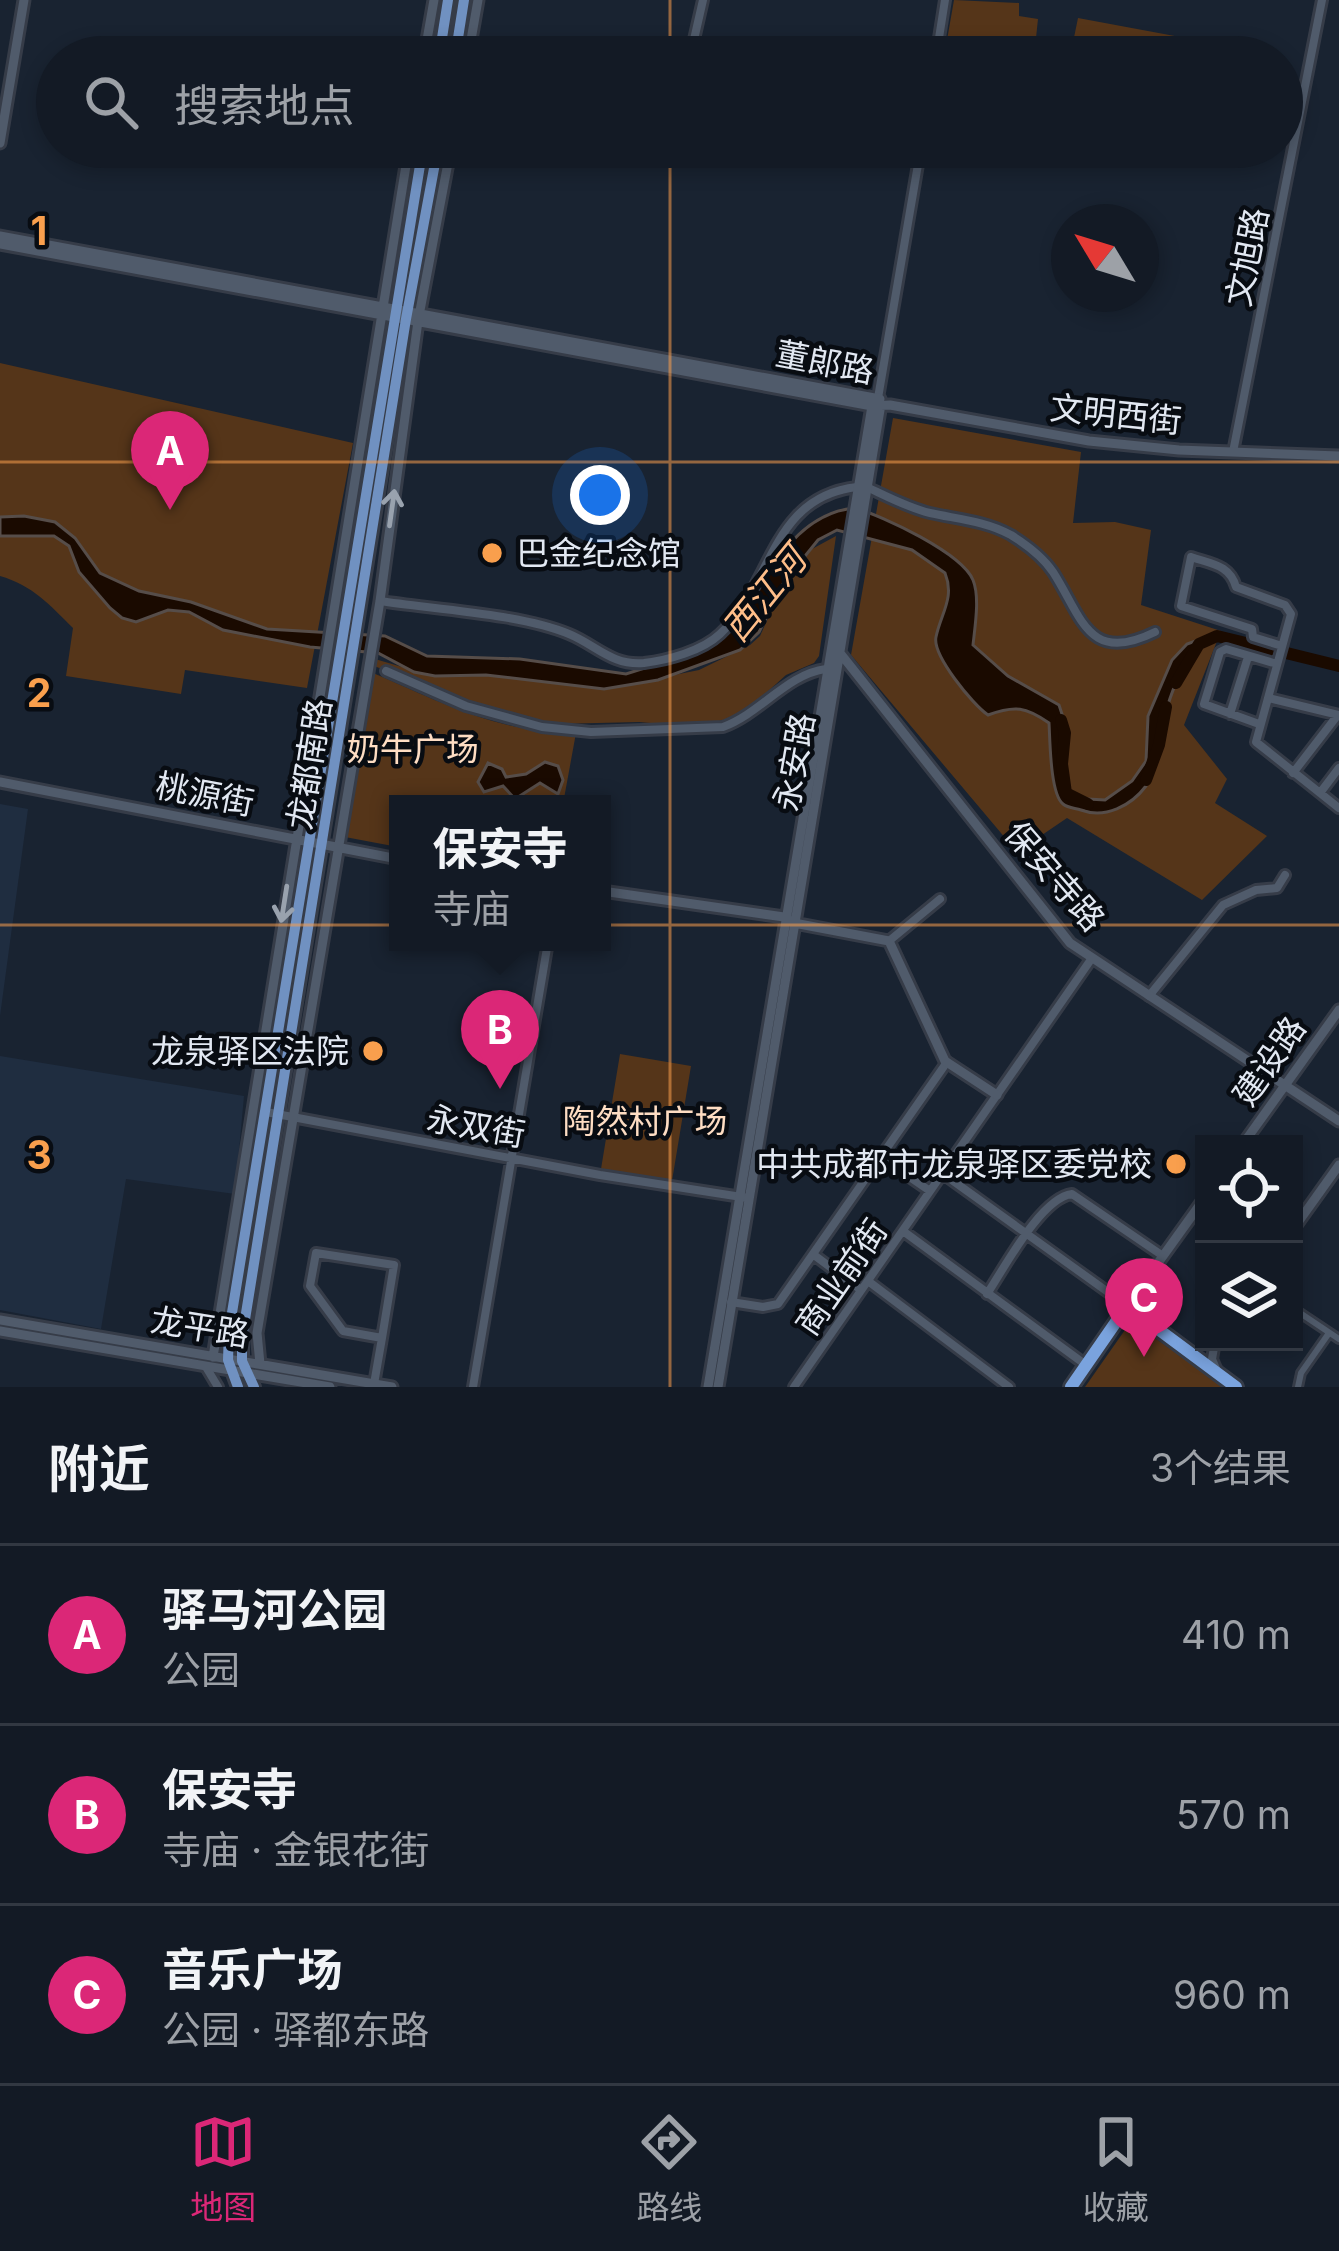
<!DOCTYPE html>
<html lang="zh">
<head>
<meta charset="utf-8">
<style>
	:root { --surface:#131a25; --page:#202732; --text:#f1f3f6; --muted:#9da1a7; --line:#323842; --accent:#db2777 }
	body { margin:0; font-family:Inter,"Noto Sans SC",sans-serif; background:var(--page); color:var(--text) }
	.controls { position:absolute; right:36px; bottom:36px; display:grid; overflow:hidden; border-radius:0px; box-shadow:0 6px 18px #0003 }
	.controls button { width:108px; height:108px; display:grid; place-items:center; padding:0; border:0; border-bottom:3px solid var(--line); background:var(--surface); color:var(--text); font:60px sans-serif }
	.compass { position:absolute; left:1051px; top:204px; width:108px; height:108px; border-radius:50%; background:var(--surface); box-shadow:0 6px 18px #0003; rotate:308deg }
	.you { position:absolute; left:600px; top:495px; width:42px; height:42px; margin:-30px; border:9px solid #fff; border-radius:50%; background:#1a73e8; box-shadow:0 0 0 18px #1a73e833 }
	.badge { display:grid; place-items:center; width:78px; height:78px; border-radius:50%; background:var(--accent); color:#fff; font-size:39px; font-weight:700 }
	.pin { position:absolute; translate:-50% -99px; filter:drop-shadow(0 3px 6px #0008) }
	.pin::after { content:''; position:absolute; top:63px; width:42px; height:36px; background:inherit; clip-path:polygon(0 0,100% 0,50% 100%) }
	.popup { position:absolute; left:389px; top:795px; width:222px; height:156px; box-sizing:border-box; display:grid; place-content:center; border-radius:0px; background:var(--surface); filter:drop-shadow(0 3px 9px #0005); font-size:39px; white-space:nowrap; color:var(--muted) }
	.popup b { font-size:45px; color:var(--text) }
	.popup::after { content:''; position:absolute; left:50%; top:100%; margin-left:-24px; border:24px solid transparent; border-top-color:var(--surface) }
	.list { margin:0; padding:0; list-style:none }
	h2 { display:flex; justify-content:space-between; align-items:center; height:156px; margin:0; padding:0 48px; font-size:51px }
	h2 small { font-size:39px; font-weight:400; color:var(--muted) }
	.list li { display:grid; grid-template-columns:78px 1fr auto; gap:36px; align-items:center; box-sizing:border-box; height:180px; padding:0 48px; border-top:3px solid var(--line) }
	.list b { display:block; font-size:45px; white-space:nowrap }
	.list p { margin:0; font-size:39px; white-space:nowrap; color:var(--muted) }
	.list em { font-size:39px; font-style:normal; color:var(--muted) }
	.icon { flex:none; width:66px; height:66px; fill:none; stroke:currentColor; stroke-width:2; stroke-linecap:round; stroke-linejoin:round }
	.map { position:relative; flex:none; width:1339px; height:1387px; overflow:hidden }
	.search { position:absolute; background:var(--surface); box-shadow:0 6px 18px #0003; left:36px; right:36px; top:36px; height:132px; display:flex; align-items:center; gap:30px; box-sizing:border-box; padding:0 42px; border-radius:66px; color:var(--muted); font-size:45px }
	.sheet { height:696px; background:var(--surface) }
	nav { display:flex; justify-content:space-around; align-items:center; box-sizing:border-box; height:168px; border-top:3px solid var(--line); background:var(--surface); font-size:33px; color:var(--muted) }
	nav a { display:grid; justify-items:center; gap:6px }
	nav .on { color:var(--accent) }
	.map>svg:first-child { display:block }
	.built { fill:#1f2d40 }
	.green { fill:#553519 }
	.water { fill:#1a0a00; stroke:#564d49; stroke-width:3 }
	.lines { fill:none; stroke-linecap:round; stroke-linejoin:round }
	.river { stroke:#1a0a00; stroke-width:12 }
	.pedestrian-casing { stroke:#363c48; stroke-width:12 }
	.minor-casing { stroke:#363c48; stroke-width:14 }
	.tertiary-casing { stroke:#363c48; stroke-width:15 }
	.primary-casing { stroke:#363c48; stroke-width:16 }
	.trunk-casing { stroke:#363c48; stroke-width:18 }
	.pedestrian { stroke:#505b6b; stroke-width:6 }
	.minor { stroke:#505b6b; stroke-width:8 }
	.tertiary { stroke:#505b6b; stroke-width:9 }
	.primary { stroke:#7091c1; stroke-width:10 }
	.trunk { stroke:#7aa3de; stroke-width:12 }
	.oneway { stroke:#99a2ae }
	.grid { fill:none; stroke:#f99f4d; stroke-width:3; stroke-opacity:0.55 }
	.poi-dot { fill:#f99f4d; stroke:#080c12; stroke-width:4.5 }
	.labels { text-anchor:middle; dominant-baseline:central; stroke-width:9; stroke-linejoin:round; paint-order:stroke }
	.street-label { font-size:33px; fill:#e2e8f2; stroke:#080c12 }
	.poi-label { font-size:33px; fill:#e2e8f2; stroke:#080c12; text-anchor:end }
	.park-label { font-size:33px; fill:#feddc3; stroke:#080c12 }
	.water-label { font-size:36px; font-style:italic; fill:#ffbe89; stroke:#080c12 }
	.grid-label { font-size:39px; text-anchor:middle; font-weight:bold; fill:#f99f4d; stroke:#080c12; stroke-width:9; stroke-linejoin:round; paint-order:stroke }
</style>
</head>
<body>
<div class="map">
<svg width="1339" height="1387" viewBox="0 0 1339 1387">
	<rect width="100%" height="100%" fill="#192331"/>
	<!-- built -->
	<path class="built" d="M0 804 28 809 0 1016Z
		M0 1056 244 1096 235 1194 126 1179 101 1329 0 1310Z"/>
	<!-- green -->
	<path class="green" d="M954 0 1019 3V16L1038 19 1034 57H944Z
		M1078 18 1207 42 1204 57H1070Z
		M0 363 353 443 307 688 185 670 181 694 66 676 73 628C50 605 32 585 0 576Z
		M893 418 1081 452 1073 523 1115 522 1151 530 1141 605 1221 631 1184 725 1227 779 1215 803 1267 836 1202 900 1067 818 1017 852 851 655Z
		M836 536 819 656 814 663 786 675 742 715 696 727 639 722 556 724 507 715 374 666 375 659 436 677 486 675 604 689 699 670 750 645 760 636 781 590 812 549Z
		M373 673C446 704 495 732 576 733L563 804H398V847L345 837Z
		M620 1054 691 1066 671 1187 600 1175Z
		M1134 1323 1224 1387H1085L1127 1327Z"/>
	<!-- water -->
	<path class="water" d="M855 508C883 516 962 553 973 580 980 597 975 626 973 645L1008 676 1059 705 1066 726 1061 755 1071 798 1105 800 1132 781 1146 761 1148 716 1172 660 1187 644 1201 639C1178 668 1167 704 1158 740 1155 753 1153 775 1146 786 1131 806 1105 819 1081 810 1075 808 1068 808 1063 804 1050 794 1050 739 1049 723 1026 707 1015 705 988 715 973 705 932 655 936 637 941 613 955 598 945 573L912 550 837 530 818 540 784 582 759 632 740 650 658 680 604 689 486 675 435 676 414 672 378 653 310 647 223 630 189 612 168 610 136 622 122 618 110 608 79 572 69 546 54 536H0V517L24 516 55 522 75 538 100 573 139 591 191 602 267 629 385 636 427 656 520 659 626 674 699 651 734 629C764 581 793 513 855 508Z
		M545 762 558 766 563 780 558 794 540 783 515 799 503 786 484 792 478 782 488 763 502 769 506 777 526 774Z"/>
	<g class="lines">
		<!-- river -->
		<path class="river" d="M1176 683 1199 644 1217 636 1339 666
			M1061 720 1065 733 1062 764 1066 793 1088 804
			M1146 780 1159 745 1166 707"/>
		<defs>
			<path id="pedestrian" d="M1294 1309 1339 1339
				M1298 1387 1301 1373 1329 1333"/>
			<path id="minor" d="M455 56 480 57
				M690 57 703 0
				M936 57 945 0
				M878 398 921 147
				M1233 452 1322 0
				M869 488C888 497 909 508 930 513 957 519 986 521 1011 535 1027 545 1043 557 1053 572 1082 617 1088 665 1155 632
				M380 601C432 609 522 614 569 634 596 645 612 666 644 663 668 660 702 651 720 634 773 585 770 497 857 487
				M1282 646 1253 637 1252 629 1181 606 1191 557C1212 564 1230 565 1236 587L1285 605 1291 614 1256 742 1339 808
				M386 671 466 706 542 727 591 732 723 727C761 713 787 674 826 669
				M1268 698 1339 715
				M1230 714 1248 657
				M1259 724 1204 704 1220 652 1226 649 1277 664
				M1293 773 1337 716
				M1320 793 1339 768
				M889 941 940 899
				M1149 996 1223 905 1256 890 1277 888 1285 875
				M266 1112 600 1175 748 1198
				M882 1158 930 1191
				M942 1173 1126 1305
				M903 1231 1086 1365
				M814 1255 861 1290
				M868 1281 1009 1387
				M987 1294C1005 1267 1041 1198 1072 1194L1163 1256
				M731 1302 763 1307 778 1304 947 1062
				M1215 1342 1212 1359 1217 1371
				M206 1367 218 1387
				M374 1384 382 1338 343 1331 310 1286 316 1253 394 1265 382 1338
				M473 1387 548 942
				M794 1387 1092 958"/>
			<path id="tertiary" d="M424 57 434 0
				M468 57 478 0
				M0 143 24 0
				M0 236 880 399
				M0 244 872 406 890 405 1089 441 1179 450 1339 456
				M840 653 1070 943 1339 1121
				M0 782 398 859
				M602 891 784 917 794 923 889 941 945 1061 997 1095
				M1243 1144 1339 1010
				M1294 1228 1339 1165
				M1127 1306 1204 1199
				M0 1320 392 1387
				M0 1331 330 1387
				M213 1357 409 147
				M260 1364 257 1333 380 601 418 321 451 147
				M708 1387 872 406 878 398
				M718 1387 881 404"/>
			<path id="primary" d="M439 57 448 0
				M455 57 464 0
				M238 1387 228 1360 229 1331 423 147
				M254 1387 242 1361V1338L406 319 438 147"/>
			<path id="trunk" d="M1071 1387 1127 1306 1236 1387"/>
		</defs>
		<!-- pedestrian casing -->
		<use href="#pedestrian" class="pedestrian-casing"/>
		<!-- minor casing -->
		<use href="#minor" class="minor-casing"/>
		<!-- tertiary casing -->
		<use href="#tertiary" class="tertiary-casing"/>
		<!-- primary casing -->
		<use href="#primary" class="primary-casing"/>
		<!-- trunk casing -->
		<use href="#trunk" class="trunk-casing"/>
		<!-- pedestrian -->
		<use href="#pedestrian" class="pedestrian"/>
		<!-- minor -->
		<use href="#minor" class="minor"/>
		<!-- tertiary -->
		<use href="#tertiary" class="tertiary"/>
		<!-- primary -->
		<use href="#primary" class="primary"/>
		<!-- trunk -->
		<use href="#trunk" class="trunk"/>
	</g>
	<!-- one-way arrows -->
	<defs><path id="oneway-shaft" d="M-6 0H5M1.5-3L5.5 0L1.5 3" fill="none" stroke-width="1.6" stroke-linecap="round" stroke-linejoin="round" transform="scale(3)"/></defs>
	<g class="oneway">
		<use href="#oneway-shaft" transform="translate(392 508) rotate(-82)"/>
		<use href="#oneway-shaft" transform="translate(284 904) rotate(99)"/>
	</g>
	<!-- grid -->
	<path class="grid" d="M670 0V57M670 147V1387M0 462H1339M0 925H1339"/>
	<!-- markers -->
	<g class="poi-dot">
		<circle cx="492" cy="553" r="12"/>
		<circle cx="373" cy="1051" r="12"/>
		<circle cx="1176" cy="1164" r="12"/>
	</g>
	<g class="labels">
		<!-- street labels -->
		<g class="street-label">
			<text transform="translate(1247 257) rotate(-79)">文旭路</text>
			<text transform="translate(825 362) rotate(11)">董郞路</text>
			<text transform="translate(1116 414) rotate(6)">文明西街</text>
			<text transform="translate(794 762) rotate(-80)">永安路</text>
			<text transform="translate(309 764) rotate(-81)">龙都南路</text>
			<text transform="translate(205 794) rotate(11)">桃源街</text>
			<text transform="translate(1055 876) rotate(49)">保安寺路</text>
			<text transform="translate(1269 1061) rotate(-55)">建设路</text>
			<text transform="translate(476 1126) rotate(10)">永双街</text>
			<text transform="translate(841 1277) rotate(-55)">商业前街</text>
			<text transform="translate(200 1327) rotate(9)">龙平路</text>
		</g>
		<!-- poi labels -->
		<g class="poi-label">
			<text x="516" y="553" text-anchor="start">巴金纪念馆</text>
			<text x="349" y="1051">龙泉驿区法院</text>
			<text x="1152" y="1164">中共成都市龙泉驿区委党校</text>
		</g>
		<!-- park labels -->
		<g class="park-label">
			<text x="413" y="749">奶牛广场</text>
			<text x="645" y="1121">陶然村广场</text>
		</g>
		<!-- water labels -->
		<g class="water-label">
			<text transform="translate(764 594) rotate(-51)">西江河</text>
		</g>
	</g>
	<g class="grid-label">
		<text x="39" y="245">1</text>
		<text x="39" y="707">2</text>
		<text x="39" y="1169">3</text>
	</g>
</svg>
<div class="controls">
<button><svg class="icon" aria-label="locate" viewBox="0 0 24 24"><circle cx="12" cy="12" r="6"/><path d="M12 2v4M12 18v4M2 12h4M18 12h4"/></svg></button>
<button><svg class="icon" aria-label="layers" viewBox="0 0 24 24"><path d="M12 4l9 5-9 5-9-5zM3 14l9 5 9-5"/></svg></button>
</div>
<svg class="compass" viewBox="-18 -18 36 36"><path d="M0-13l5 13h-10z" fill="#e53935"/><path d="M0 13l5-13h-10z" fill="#9da1a7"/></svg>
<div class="you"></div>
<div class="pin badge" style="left:170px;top:510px">A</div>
<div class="pin badge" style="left:500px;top:1089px">B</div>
<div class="popup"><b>保安寺</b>寺庙</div>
<div class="pin badge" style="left:1144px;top:1357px">C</div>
<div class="search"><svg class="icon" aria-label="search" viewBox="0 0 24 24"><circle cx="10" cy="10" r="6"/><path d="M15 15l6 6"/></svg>搜索地点</div>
</div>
<section class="sheet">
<h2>附近<small>3个结果</small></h2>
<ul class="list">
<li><span class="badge">A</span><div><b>驿马河公园</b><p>公园</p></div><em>410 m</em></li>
<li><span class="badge">B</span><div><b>保安寺</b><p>寺庙 · 金银花街</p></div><em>570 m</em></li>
<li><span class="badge">C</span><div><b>音乐广场</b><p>公园 · 驿都东路</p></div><em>960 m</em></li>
</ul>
</section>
<nav>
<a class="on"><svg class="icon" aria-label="map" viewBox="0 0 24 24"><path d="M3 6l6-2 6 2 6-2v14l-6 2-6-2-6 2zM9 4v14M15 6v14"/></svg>地图</a>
<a><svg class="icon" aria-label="directions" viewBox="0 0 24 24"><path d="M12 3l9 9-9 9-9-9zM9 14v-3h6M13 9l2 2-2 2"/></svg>路线</a>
<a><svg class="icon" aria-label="saved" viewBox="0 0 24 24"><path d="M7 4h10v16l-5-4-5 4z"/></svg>收藏</a>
</nav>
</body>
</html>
